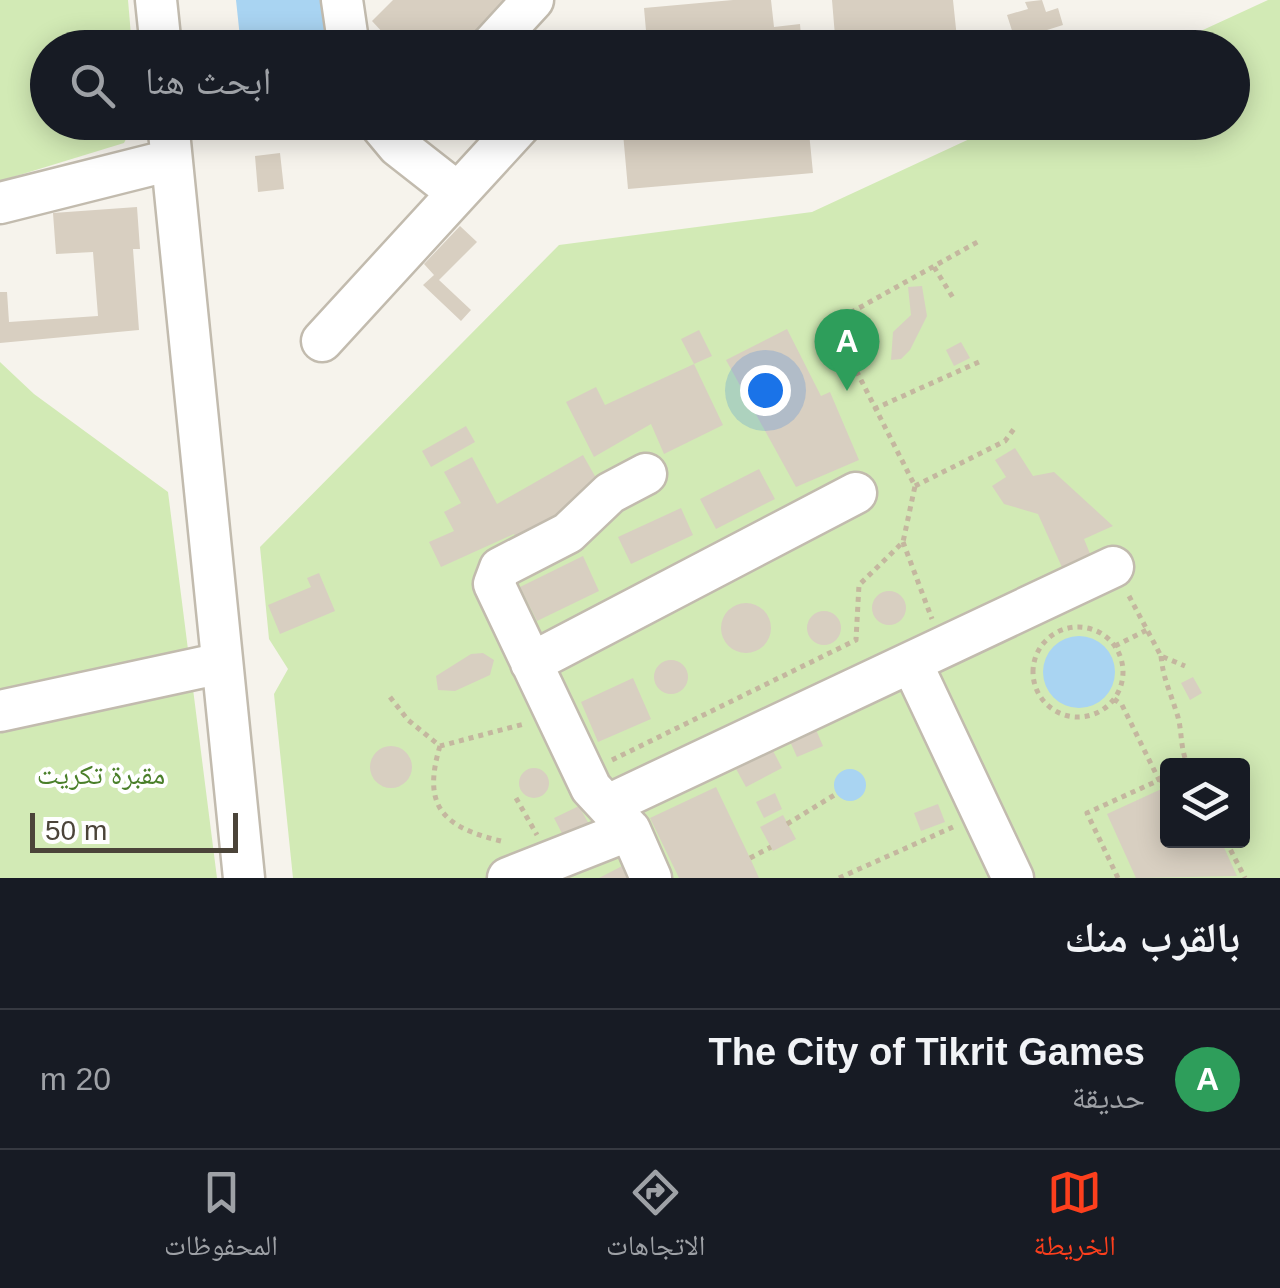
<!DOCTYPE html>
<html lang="ar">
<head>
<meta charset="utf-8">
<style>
	:root { --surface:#171b24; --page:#242831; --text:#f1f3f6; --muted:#9ea1a6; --line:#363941; --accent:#fc3f1d }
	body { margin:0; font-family:Arial,"Noto Naskh Arabic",sans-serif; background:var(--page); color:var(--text); direction:rtl }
	.controls { position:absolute; right:30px; bottom:30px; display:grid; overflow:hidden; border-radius:10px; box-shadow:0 5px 25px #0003 }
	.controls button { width:90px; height:90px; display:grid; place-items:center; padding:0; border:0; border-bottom:2px solid var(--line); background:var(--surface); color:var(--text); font:50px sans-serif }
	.scale { position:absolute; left:30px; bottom:25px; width:208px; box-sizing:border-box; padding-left:10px; border:5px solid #4b4439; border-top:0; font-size:28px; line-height:35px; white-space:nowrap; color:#4b4439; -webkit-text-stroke:8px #fff; paint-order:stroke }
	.you { position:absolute; left:765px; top:390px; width:35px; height:35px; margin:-25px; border:8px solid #fff; border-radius:50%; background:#1a73e8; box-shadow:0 0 0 15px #1a73e833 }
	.badge { display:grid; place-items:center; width:65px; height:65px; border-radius:50%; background:var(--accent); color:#fff; font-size:32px; font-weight:700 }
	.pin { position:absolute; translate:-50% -82px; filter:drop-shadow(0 2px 5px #0008) }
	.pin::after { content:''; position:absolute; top:52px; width:35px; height:30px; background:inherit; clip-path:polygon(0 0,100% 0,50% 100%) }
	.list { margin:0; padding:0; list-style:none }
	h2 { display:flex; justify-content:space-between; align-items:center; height:130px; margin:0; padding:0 40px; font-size:42px }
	h2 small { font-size:32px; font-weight:400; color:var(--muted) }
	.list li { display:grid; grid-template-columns:65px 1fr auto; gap:30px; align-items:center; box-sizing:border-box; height:140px; padding:0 40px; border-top:2px solid var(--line) }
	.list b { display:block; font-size:38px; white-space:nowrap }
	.list p { margin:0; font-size:32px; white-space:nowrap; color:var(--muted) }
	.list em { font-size:32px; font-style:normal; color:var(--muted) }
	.icon { flex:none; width:55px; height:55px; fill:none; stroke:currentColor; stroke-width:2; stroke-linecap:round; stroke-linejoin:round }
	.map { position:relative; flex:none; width:1280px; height:878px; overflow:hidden; direction:ltr }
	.search { position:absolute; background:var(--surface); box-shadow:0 5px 25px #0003; left:30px; right:30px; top:30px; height:110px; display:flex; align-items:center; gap:25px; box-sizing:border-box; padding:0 35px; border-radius:55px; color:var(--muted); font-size:38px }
	.sheet { height:270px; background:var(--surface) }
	nav { display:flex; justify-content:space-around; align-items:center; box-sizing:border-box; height:140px; border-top:2px solid var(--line); background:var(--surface); font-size:28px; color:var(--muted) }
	nav a { display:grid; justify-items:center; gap:5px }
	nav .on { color:var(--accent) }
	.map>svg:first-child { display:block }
	.green { fill:#d2eab5; fill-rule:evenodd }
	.water { fill:#a9d4f2 }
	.building { fill:#d8cfc1 }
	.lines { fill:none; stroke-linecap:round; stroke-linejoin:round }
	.minor-casing { stroke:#c2bbae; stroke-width:45 }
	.path { stroke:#c4b79f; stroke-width:5; stroke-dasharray:5 5; stroke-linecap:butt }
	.minor { stroke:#fff; stroke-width:40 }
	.labels { text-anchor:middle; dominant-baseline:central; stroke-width:8; stroke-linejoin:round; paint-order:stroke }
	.park-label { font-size:28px; fill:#4a7f2a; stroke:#fff }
</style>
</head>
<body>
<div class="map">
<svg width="1280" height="878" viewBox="0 0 1280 878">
	<rect width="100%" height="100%" fill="#f6f3ec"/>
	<!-- green -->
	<path class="green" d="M0 0H128L132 47 48 48V122L134 123 124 143 0 181Z
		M1268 0H1280V878H293L274 694 288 669 269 639 260 547 559 245 812 212 1004 123 1232 122V48L1166 47ZM1168 766H1242V841H1168Z
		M0 362 34 394 168 492 217 878H0Z"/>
	<!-- water -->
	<path class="water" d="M236 0H326L331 47H241Z
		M1043 672a36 36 0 1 1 72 0a36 36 0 1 1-72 0Z
		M834 785a16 16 0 1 1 32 0a16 16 0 1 1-32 0Z"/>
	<!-- building -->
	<path class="building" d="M393 0H511L462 48H397L372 21Z
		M733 0H771L774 27 800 24 802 48H620L647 42 644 8Z
		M832 0H953L958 48H836Z
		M1042 0 1046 12 1058 8 1063 25 1015 40 1007 15 1028 9 1025 2Z
		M622 122H808L813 173 628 189Z
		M280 153 284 189 258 192 255 156Z
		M137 207 140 249H133L139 330 0 343V292H7L9 322 98 316 93 252 56 254 53 213Z
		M460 226 477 242 439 280 471 310 461 321 423 285 434 275 424 264Z
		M922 286 927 316 910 350 901 359 891 360 893 332 911 315 908 287Z
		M787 329 821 396 830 392 859 460 796 487 726 360Z
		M699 330 712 356 694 364 681 339Z
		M961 342 970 358 954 366 946 350Z
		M694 364 723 425 664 454 651 424 594 457 566 402 596 387 605 405Z
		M466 426 475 442 431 467 422 451Z
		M1015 448 1033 476 1054 472 1113 526 1084 539 1093 561 1065 574 1038 514 1004 504 992 486 1006 477 995 460Z
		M583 455 604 492 518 541 514 534 441 567 429 542 454 531 444 512 461 503 444 472 472 457 497 504Z
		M759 469 775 499 716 529 700 499Z
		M681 508 693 535 631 564 618 537Z
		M583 556 599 591 537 621 520 587Z
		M319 573 335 611 280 634 268 605 311 587 307 578Z
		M872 608a17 17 0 1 1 34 0a17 17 0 1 1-34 0Z
		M721 628a25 25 0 1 1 50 0a25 25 0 1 1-50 0Z
		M807 628a17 17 0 1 1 34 0a17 17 0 1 1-34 0Z
		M483 653 494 660 490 675 455 691 438 690 436 676 471 654Z
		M654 677a17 17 0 1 1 34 0a17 17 0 1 1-34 0Z
		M1193 677 1202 693 1190 700 1181 683Z
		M633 678 651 719 598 742 581 702Z
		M814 725 823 746 797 757 788 737Z
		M370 767a21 21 0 1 1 42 0a21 21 0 1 1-42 0Z
		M771 747 782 768 746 787 735 767Z
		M519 783a15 15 0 1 1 30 0a15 15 0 1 1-30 0Z
		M1168 786V841H1221L1237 876 1136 878 1107 814Z
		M716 787 750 858 759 878H679L650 818Z
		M775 793 782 809 764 818 756 802Z
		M938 804 945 822 921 831 914 813Z
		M579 806 591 828 566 841 554 818Z
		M783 815 796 839 773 851 760 827Z
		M626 864 633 878H599Z"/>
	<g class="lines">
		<defs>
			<path id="minor" d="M156 0 161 48
				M342 0 349 48
				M489 48 533 0
				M168 122 244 878
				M378 122 398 146 458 193
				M0 203 171 160
				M322 341 523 122
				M646 474 610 493 568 533 500 568 494 584 591 788 630 830 651 878
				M531 663 856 493
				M912 664 1013 878
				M0 711 222 663
				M610 804 1113 567
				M508 878 630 830"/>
		</defs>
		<!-- minor casing -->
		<use href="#minor" class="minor-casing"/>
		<!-- path -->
		<path class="path" d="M934 267 955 301
			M874 409 981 361
			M915 486 1005 441 1016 426
			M903 542 932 619
			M1129 596 1161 656 1185 666
			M1033 672a45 45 0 1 1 90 0a45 45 0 1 1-90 0Z
			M1115 646 1147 630
			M1161 656C1163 678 1170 691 1176 711 1183 729 1179 746 1188 766
			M390 697 408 720 440 746 524 724
			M1114 699 1122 705 1163 788
			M440 746C421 809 445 828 505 842
			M612 760 856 640 859 585 903 542 915 486 832 323 981 240
			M516 798 537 835
			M787 824 836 794
			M1226 841 1245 878
			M750 858 771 847
			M839 878 953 827
			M1118 878 1087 813 1168 776"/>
		<!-- minor -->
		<use href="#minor" class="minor"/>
	</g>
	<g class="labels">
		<!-- park labels -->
		<g class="park-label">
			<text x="101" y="774">مقبرة تكريت</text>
		</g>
	</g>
</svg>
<div class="controls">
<button><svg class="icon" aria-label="layers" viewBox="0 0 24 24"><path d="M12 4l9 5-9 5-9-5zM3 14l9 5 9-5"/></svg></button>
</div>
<div class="scale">50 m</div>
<div class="you"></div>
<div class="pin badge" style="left:847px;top:391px;background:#2e9e5b">A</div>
<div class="search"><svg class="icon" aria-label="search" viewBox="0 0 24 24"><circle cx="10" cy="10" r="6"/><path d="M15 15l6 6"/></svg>ابحث هنا</div>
</div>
<section class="sheet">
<h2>بالقرب منك<small></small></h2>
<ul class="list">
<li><span class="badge" style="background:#2e9e5b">A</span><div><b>The City of Tikrit Games</b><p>حديقة</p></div><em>20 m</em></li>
</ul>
</section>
<nav>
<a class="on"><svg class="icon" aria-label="map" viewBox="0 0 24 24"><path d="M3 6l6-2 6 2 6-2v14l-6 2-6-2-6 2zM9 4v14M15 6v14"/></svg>الخريطة</a>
<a><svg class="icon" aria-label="directions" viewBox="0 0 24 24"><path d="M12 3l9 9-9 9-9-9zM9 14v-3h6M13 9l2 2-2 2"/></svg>الاتجاهات</a>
<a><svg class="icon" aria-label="saved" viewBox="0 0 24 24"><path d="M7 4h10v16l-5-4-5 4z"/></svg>المحفوظات</a>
</nav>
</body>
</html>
